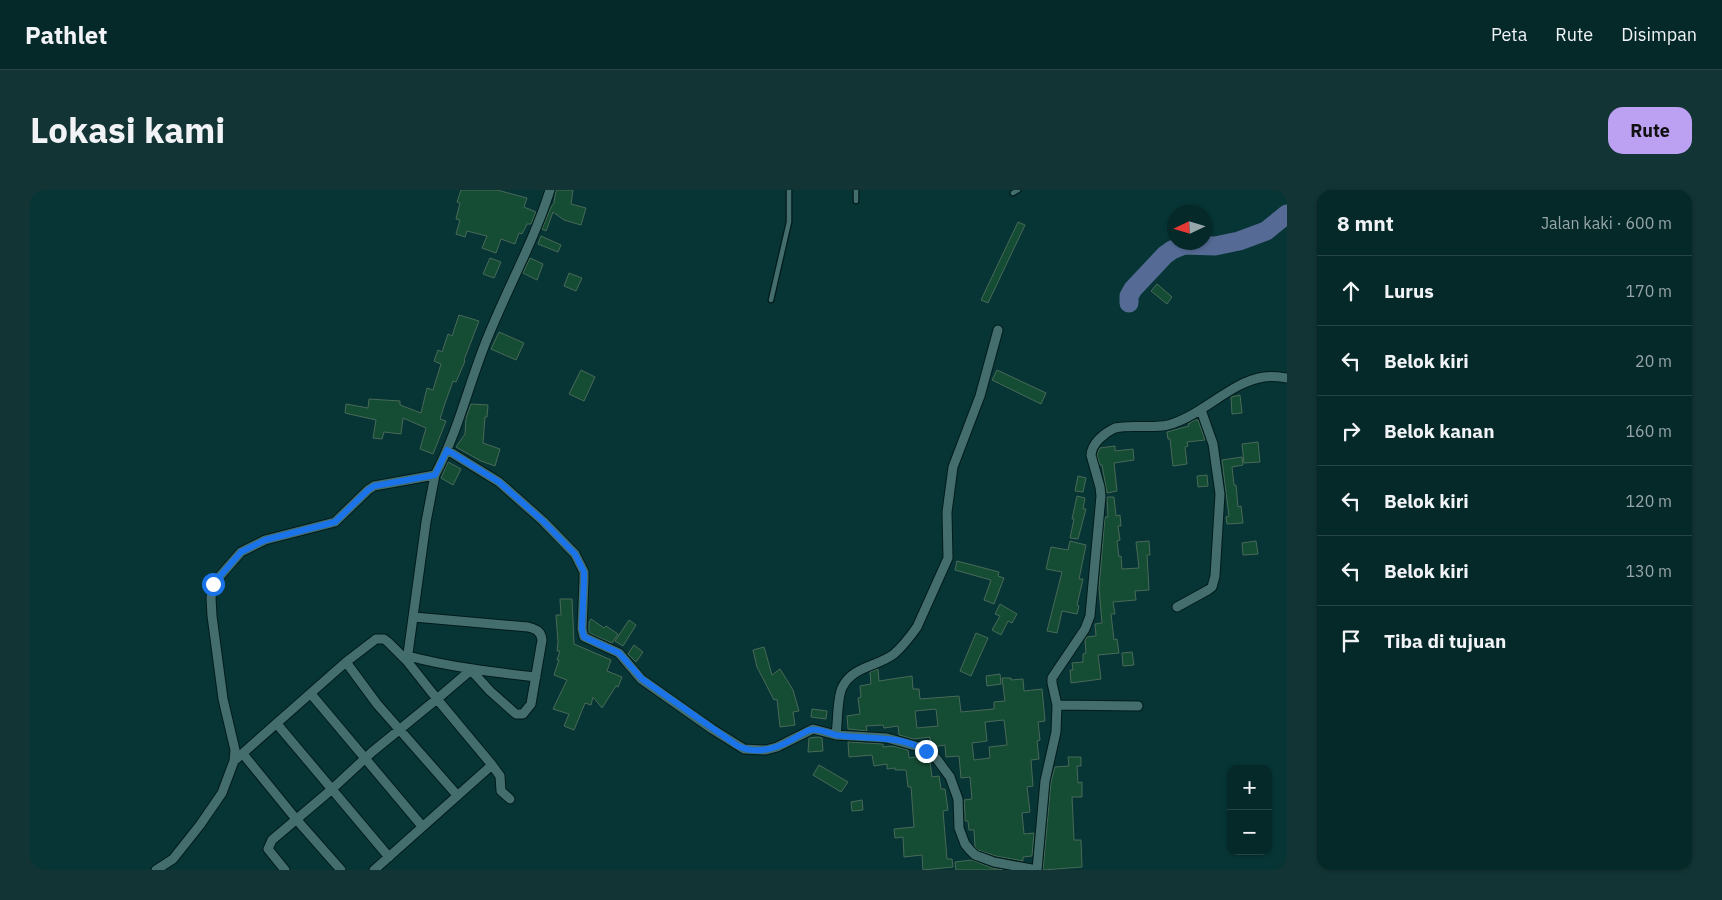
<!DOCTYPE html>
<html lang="id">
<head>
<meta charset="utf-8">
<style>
	:root { --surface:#052828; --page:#133434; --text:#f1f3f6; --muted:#97a6a8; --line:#264445; --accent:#bca0f2 }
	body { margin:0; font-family:"IBM Plex Sans",sans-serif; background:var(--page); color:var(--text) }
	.controls { position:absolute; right:15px; bottom:15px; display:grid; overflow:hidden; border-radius:10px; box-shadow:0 1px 4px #0004 }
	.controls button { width:45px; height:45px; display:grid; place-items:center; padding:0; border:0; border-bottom:1px solid var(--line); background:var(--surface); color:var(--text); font:25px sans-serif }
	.compass { position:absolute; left:1137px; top:15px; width:45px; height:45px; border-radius:50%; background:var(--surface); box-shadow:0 1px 4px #0004; rotate:266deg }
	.stop { position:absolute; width:15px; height:15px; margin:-11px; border:4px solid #1a73e8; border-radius:50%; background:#fff }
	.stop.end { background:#1a73e8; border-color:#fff; box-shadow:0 1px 5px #0008 }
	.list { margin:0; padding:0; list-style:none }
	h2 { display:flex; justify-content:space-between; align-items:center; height:65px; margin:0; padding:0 20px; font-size:21px }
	h2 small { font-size:16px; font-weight:400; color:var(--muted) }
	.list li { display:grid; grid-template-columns:32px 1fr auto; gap:15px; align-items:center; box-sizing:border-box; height:70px; padding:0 20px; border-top:1px solid var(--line) }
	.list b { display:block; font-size:19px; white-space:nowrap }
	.list em { font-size:16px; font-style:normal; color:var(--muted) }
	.icon { flex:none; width:28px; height:28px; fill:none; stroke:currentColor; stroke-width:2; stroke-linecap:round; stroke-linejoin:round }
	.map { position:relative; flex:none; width:1257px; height:680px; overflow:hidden; border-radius:15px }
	header { display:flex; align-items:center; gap:30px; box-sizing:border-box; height:70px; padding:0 25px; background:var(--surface); border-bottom:1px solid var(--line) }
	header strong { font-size:24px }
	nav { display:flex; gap:28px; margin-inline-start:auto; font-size:18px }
	.intro { display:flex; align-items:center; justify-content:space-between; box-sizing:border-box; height:120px; padding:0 30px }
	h1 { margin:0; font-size:35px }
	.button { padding:12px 22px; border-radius:15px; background:var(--accent); color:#111; font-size:18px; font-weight:700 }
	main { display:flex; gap:30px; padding:0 30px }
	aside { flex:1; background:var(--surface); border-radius:15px; box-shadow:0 1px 4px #0004 }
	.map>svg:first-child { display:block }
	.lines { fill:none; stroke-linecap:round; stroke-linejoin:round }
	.river { stroke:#556a94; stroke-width:19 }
	.building { fill:#154c34; stroke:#496958; fill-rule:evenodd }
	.lane-casing { stroke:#001b1b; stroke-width:7 }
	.street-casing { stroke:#001b1b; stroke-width:11 }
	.lane { stroke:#446e6d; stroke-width:4.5 }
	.street { stroke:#446e6d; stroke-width:9 }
	.route { stroke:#1a73e8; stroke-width:6 }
</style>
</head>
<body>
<header>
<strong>Pathlet</strong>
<nav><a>Peta</a><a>Rute</a><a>Disimpan</a></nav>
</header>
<div class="intro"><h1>Lokasi kami</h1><a class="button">Rute</a></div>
<main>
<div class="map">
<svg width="1257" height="680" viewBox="0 0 1257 680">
	<rect width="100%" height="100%" fill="#073535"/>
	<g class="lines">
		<!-- river -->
		<path class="river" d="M1099 113V106L1103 99 1135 65 1142 60 1154 55 1185 56 1209 51 1236 41 1257 24"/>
	</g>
	<!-- building -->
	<path class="building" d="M431 0H467L497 8 494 17 506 22 501 34H497L492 44 489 43 485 54 471 49 466 63 452 58 457 46 437 41 435 47 426 44 430 30 426 29 430 13 427 12Z
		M526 0H543L541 14 556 18 551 35 534 30 523 22 516 41 512 39 521 17 524 13Z
		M988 32 995 35 958 113 951 110Z
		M511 46 531 55 528 62 508 54Z
		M460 68 471 72 464 88 453 84Z
		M500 68 513 74 507 90 493 83Z
		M539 83 552 88 546 101 534 96Z
		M1127 94 1142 107 1137 114 1121 101Z
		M429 125 449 131 434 170 435 171 426 192 423 191 415 213 410 229 416 231 403 264 390 259 396 238 373 228 371 244 354 242 352 249 343 248 346 230 315 223 316 214 338 218 339 209 370 211V215L391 223 397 198 403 200 411 174 404 171 408 160 412 162 418 144 422 146Z
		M469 142 494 153 486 170 461 159Z
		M551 180 565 187 554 211 539 204Z
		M967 180 1016 203 1011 214 962 190Z
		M1210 205 1212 223 1202 224 1201 207Z
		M441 214 458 215 457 227H455L453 253 470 259 465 276 451 271 426 257 435 244 436 228Z
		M1165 230H1168L1175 250 1157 252 1158 256 1155 257 1157 274 1143 276 1140 249H1138L1137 242 1159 236 1158 234Z
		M1228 252 1230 272 1214 273 1212 254Z
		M1085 256V261L1103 259 1104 270 1084 273 1087 301 1077 303 1072 275H1070L1067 265 1070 258Z
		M1212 267 1213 275 1202 277 1204 295H1206L1208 317 1211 316 1213 333 1197 334 1196 327 1199 326 1192 270Z
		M418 272 431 279 423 295 411 288Z
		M1177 285 1178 296 1168 297 1167 286Z
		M1048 286 1056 288 1053 302 1045 301Z
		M1047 306 1055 308 1053 319H1056L1048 349 1040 348 1044 329H1042Z
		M1077 307H1084L1086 326 1090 325 1091 336H1088L1090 350 1087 351 1089 367 1091 366 1092 379 1109 378 1106 352 1119 351 1120 365H1117L1119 400 1105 401 1106 410 1083 412 1085 424H1081L1084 450 1087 449 1089 463 1068 465 1071 489 1041 493 1040 480H1043L1042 473 1053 472V464L1056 463 1055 450 1057 447 1066 446 1065 434 1072 433 1069 398 1075 327H1078Z
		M1040 351 1056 355 1049 389H1053L1047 415 1049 416 1047 424 1032 421 1027 443 1017 441 1032 382 1016 379 1021 357 1038 360Z
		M1226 351 1228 364 1213 365 1212 353Z
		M927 371 969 382 968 386 974 388 964 414 954 410 961 390 925 380Z
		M530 409H542L544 454 581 470 577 481 592 487 588 497 586 496 572 518 563 507 561 515 555 513 544 540 534 536 539 524 523 519 537 490 524 485 529 470H527L530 461H527L528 452 526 425H531Z
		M970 414 987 424 982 433 978 431 971 445 962 440 970 426 965 424Z
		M561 429 574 438 576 436 588 444 582 453 559 443V432Z
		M599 430 606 435 593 456 585 451Z
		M946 443 958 448 941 486 930 481Z
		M604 455 613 462 606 472 598 464Z
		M734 457 742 485 750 479 763 500 769 521 763 522 765 535 750 537 747 509 744 510 727 477 723 460Z
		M1102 462 1104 475 1093 476 1092 463Z
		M848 479 849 491 882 486 883 499H889L890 509 929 506 931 522 964 519V512L975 511 972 488H981V490L993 489 994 501 1012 499 1015 531 1008 532 1010 550 1007 551 1009 569 1001 570 1003 596 997 597 1000 622 992 623 994 644 1004 643 1002 666 993 667V671L966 666 948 660 945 657 944 640H939L938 631H935V624L934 610 942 609 940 587 931 588 929 566 916 567 915 555 901 557 900 547 883 549 869 545 868 536 854 538 853 535 836 536 837 541 818 539 817 526 830 524 828 508 831 507 830 496 841 494 840 482ZM906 519 908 536 887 538 885 521ZM974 530 977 555 959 557 960 568 944 570 942 553 957 551 955 532Z
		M970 484 971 494 957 496 956 486Z
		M782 519 797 521 796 529 781 527Z
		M789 547 792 548 793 561 778 562 779 548Z
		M818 552 853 554V557L863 556 878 560 879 568 892 566 900 572 902 587 909 586 911 599H915L918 620 913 621 917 669H922L923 677 893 680 892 665 874 667 873 647 865 648 864 639 884 637 881 597H878L876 580H865V578L857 579V574L844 576 842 565 819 567Z
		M1038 567H1051V576H1047L1048 593 1052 592V607H1042L1044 650H1051L1052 677 1013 680 1021 592 1025 577 1039 576Z
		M789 575 818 592 811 602 783 585Z
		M832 610 833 620 822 621 821 612Z
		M942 670 962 678 973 680H926L925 672Z"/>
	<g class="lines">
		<defs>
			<path id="lane" d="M983 3 988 0
				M826 11V0
				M741 110 759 32V0"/>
			<path id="street" d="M417 260 469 292 513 331 545 364 554 382V390L552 439 554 447 589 463 611 489 682 539 714 559 736 560 747 557 783 539 806 545 857 548 889 557 906 568 920 587 928 609 929 638 935 654 940 660 945 665 964 672 1007 680
				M1147 417 1178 400 1182 397 1185 386 1190 304 1183 254 1171 220
				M384 427 498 437C506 439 511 441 512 450L501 514 493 524H486L460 501 441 480
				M378 466C420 477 462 482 506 487
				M377 471 396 332 405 285
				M316 472 347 514 427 605
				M281 504 392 636
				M1027 515 1108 516
				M247 534 359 667
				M806 545C808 531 807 509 812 498 822 476 847 477 864 464 873 456 880 447 887 437L918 368 917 322 923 277 950 206 968 140
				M213 564 266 629 311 680
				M204 571 316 472 346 449H354L358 452 377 471 407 509 441 480
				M462 575 470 586 471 601 480 609
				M126 680 143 669 170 635 192 603 204 571 205 560 193 509 182 426 181 408 183 394 211 362 235 350 305 332 338 300 344 296 405 285C428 242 439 193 457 149 477 99 504 51 520 0
				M255 680 238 659 242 650 301 600 342 562 407 509 462 575 344 680
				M1007 680 1015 591 1026 542 1027 515 1022 493V488L1055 439 1060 426 1071 306 1070 297 1061 265C1062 253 1074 243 1085 238 1102 234 1121 239 1138 235 1172 226 1200 192 1234 187 1241 186 1250 187 1257 188"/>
		</defs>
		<!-- lane casing -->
		<use href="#lane" class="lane-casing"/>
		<!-- street casing -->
		<use href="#street" class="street-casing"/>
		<!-- lane -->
		<use href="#lane" class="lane"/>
		<!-- street -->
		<use href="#street" class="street"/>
	</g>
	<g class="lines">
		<!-- route -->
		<path class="route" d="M183 394 211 362 235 350 305 332 338 300 344 296 405 285 417 260 469 292 513 331 545 364 554 382V390L552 439 554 447 589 463 612 489 708 556C727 565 746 559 763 549 769 546 774 542 780 540 788 538 798 543 806 545 837 550 869 544 896 561"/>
	</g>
</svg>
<div class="controls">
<button>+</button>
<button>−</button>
</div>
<svg class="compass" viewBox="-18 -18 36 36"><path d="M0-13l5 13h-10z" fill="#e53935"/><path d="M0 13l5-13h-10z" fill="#97a6a8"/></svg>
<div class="stop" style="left:183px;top:394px"></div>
<div class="stop end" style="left:896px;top:561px"></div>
</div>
<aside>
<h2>8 mnt<small>Jalan kaki · 600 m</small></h2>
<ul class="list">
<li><svg class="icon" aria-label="ahead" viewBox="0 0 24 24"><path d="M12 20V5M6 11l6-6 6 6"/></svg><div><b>Lurus</b></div><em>170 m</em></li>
<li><svg class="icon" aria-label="left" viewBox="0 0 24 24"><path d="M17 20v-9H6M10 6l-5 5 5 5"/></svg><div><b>Belok kiri</b></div><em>20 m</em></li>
<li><svg class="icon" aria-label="right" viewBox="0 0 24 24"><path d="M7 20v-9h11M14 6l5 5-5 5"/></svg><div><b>Belok kanan</b></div><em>160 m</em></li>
<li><svg class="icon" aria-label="left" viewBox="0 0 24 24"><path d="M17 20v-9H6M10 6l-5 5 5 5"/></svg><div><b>Belok kiri</b></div><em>120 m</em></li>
<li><svg class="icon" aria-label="left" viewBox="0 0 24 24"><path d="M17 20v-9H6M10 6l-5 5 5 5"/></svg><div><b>Belok kiri</b></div><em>130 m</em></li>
<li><svg class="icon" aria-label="arrive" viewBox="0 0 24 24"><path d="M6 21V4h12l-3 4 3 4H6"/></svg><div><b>Tiba di tujuan</b></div></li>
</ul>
</aside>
</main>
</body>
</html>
